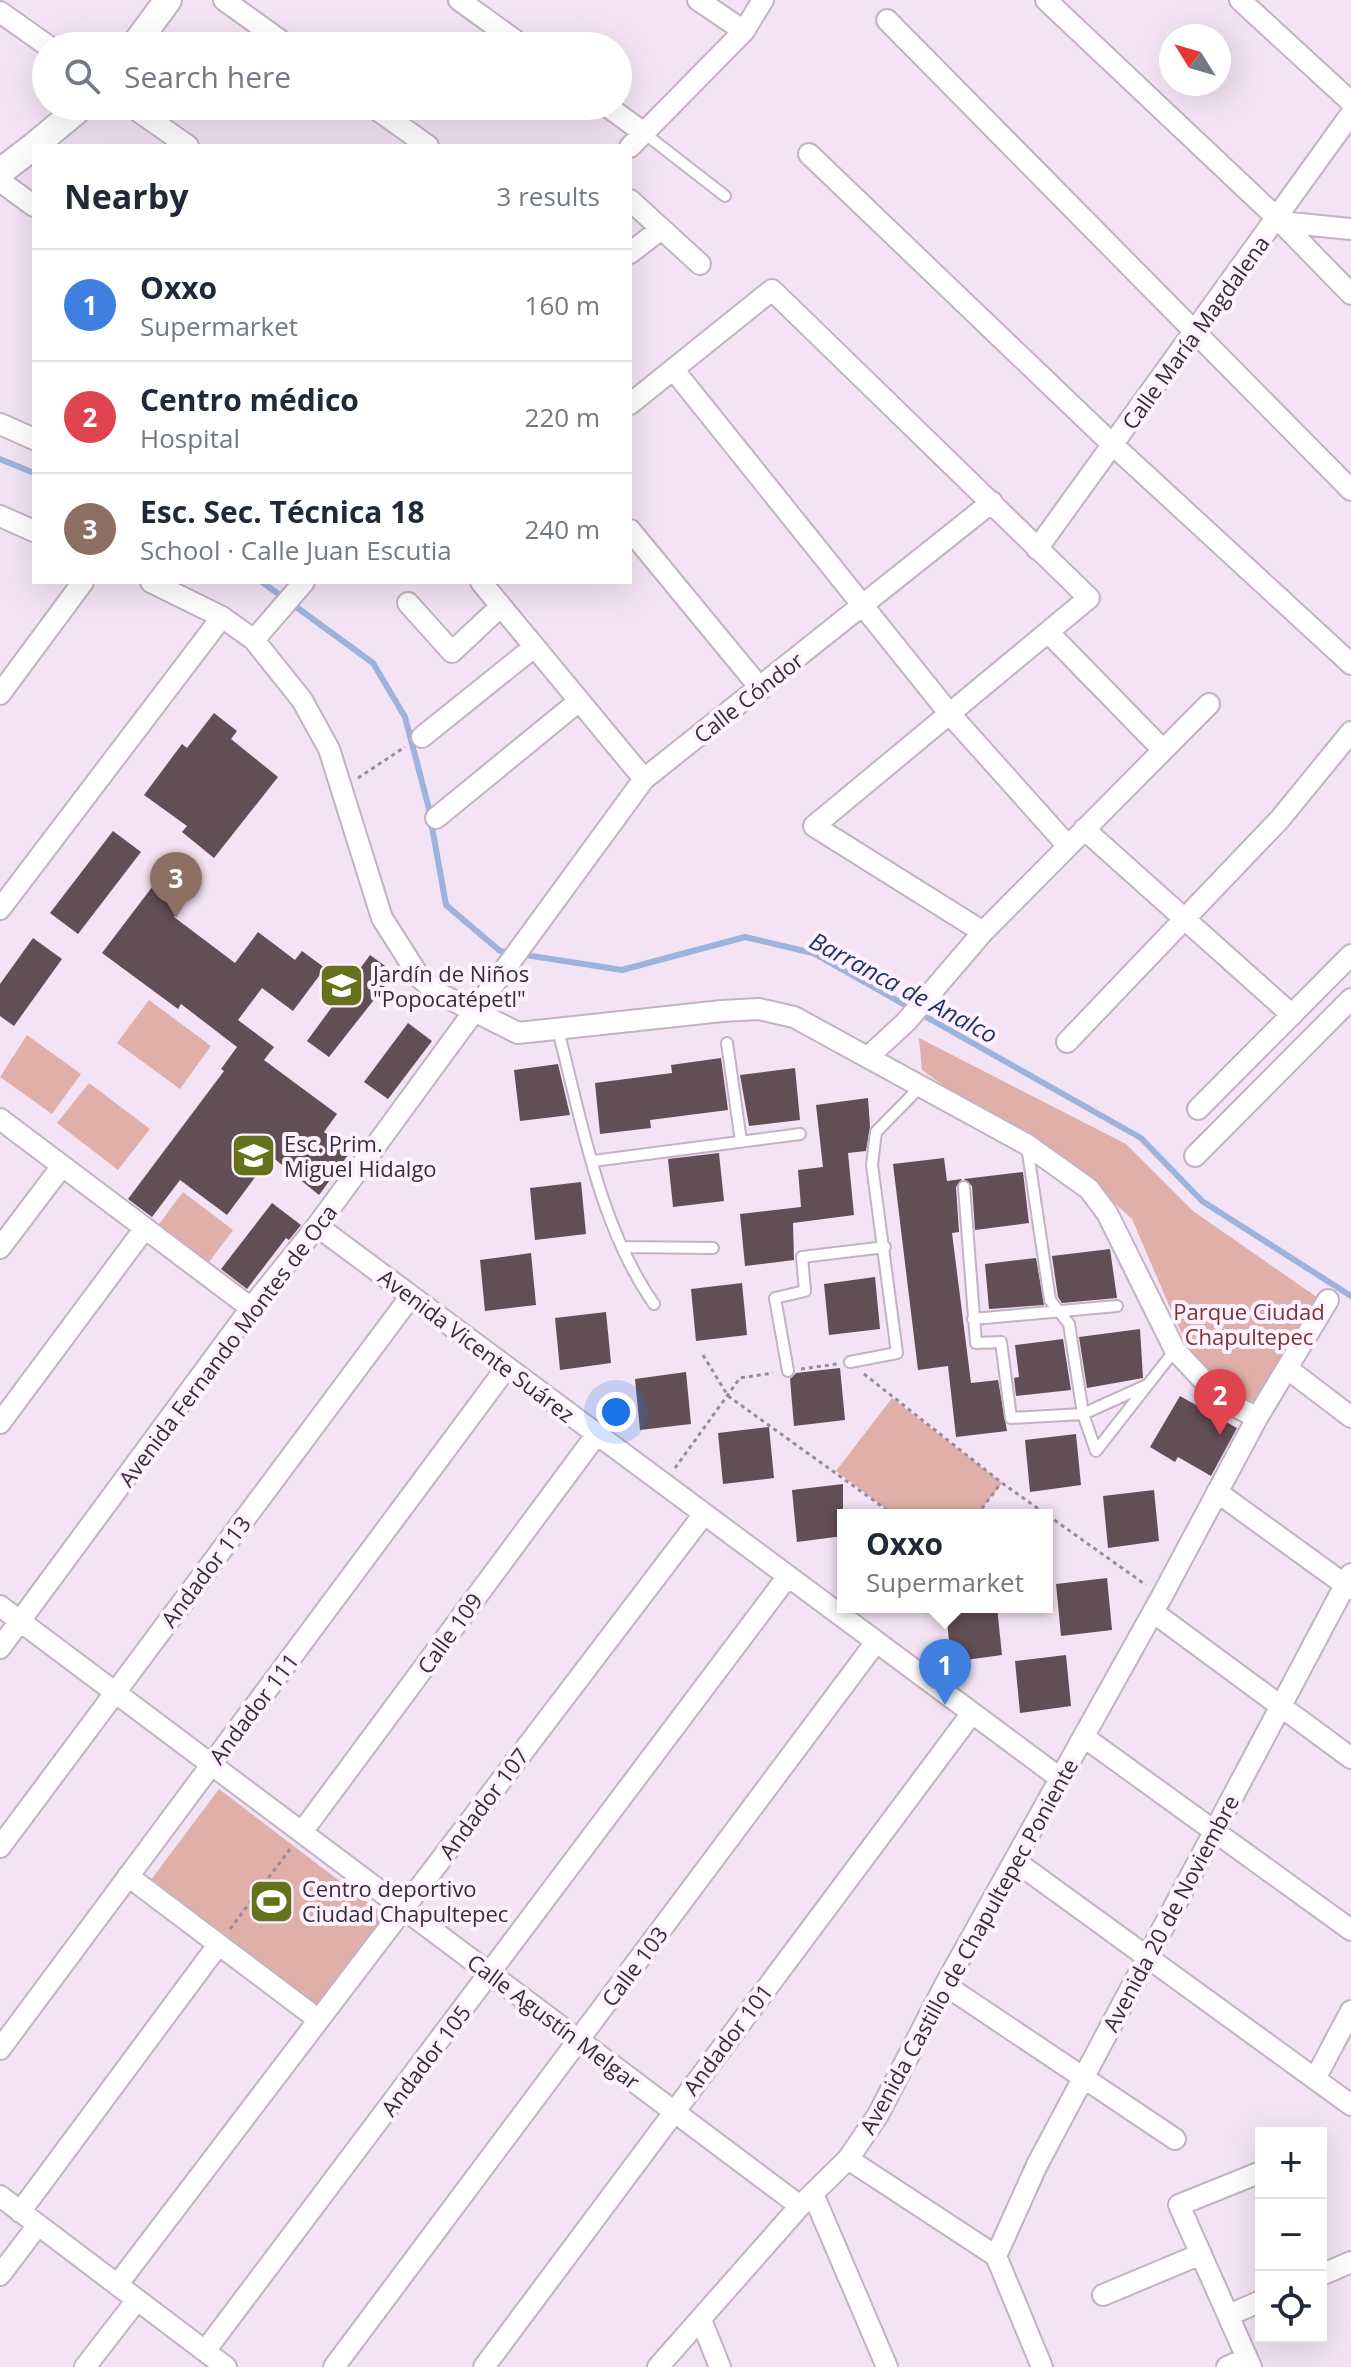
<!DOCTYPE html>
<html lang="en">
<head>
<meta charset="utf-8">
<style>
	:root { --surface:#fff; --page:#f2f2f3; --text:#1f2937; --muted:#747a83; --line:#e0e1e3; --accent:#66711b }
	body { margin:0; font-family:"Open Sans",sans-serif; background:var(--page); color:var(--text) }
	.controls { position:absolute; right:24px; bottom:24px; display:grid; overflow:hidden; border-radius:0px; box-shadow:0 8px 32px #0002 }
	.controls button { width:72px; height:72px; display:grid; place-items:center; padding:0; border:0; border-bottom:2px solid var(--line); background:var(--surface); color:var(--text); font:40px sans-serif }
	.compass { position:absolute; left:1159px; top:24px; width:72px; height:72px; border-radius:50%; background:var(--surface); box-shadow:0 8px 32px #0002; rotate:307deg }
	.you { position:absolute; left:616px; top:1412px; width:28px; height:28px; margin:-20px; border:6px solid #fff; border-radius:50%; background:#1a73e8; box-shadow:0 0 0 12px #1a73e833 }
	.badge { display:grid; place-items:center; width:52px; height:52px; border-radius:50%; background:var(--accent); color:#fff; font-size:26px; font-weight:700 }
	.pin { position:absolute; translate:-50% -66px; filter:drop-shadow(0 2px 4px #0008) }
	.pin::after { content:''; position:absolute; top:42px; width:28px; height:24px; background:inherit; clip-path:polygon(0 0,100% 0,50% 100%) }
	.popup { position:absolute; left:837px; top:1509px; width:216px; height:104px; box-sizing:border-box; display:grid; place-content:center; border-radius:0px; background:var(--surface); filter:drop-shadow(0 2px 6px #0005); font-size:26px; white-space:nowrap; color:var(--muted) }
	.popup b { font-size:30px; color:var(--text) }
	.popup::after { content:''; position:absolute; left:50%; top:100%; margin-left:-16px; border:16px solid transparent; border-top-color:var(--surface) }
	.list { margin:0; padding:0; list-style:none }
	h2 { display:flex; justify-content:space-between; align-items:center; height:104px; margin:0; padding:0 32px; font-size:34px }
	h2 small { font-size:26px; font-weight:400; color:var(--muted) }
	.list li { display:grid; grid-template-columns:52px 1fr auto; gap:24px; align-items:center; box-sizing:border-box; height:112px; padding:0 32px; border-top:2px solid var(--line) }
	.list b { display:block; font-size:30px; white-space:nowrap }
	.list p { margin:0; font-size:26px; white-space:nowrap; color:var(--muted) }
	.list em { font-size:26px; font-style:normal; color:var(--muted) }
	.icon { flex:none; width:44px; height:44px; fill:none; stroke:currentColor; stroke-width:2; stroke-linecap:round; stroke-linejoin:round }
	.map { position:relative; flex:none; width:1351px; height:2367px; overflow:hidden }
	.search { position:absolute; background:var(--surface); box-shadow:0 8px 32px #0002; left:32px; top:32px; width:600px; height:88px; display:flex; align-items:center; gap:20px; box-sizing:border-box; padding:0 28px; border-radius:44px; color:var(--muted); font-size:30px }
	.panel { position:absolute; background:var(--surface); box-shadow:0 8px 32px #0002; left:32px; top:144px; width:600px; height:440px; border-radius:0px }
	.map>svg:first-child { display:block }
	.green { fill:#e1afa9 }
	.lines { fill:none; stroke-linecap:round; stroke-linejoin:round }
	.stream { stroke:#9db2dd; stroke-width:6 }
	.building { fill:#624e55 }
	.service-casing { stroke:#c2b2c3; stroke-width:14 }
	.minor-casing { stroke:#c2b2c3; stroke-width:24 }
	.tertiary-casing { stroke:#c2b2c3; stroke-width:30 }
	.path { stroke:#988c98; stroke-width:3; stroke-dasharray:4 4; stroke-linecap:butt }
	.service { stroke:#fff; stroke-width:10 }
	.minor { stroke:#fff; stroke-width:20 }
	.tertiary { stroke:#fff; stroke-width:26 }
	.labels { text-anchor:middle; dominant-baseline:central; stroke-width:8; stroke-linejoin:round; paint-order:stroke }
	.street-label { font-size:22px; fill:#362f36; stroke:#fff1ff }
	.poi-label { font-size:22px; fill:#362f36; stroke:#fff1ff; text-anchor:start }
	.park-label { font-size:22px; fill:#7a3531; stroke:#fff1ff }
	.water-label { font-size:24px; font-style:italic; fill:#1f356a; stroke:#fff1ff }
</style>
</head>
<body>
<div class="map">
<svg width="1351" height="2367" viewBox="0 0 1351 2367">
	<rect width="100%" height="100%" fill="#f3e3f4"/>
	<!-- green -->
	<path class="green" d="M149 1000 211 1046 180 1089 117 1043Z
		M27 1035 81 1074 52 1114 0 1077Z
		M919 1038 1126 1144 1193 1211 1334 1309 1256 1403 1229 1389 1195 1357 1177 1324 1132 1219 1074 1166 986 1116 922 1070Z
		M89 1083 150 1129 118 1170 57 1123Z
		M183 1192 233 1230 209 1262 159 1224Z
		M892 1398 1002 1483 977 1515H894L836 1471Z
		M219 1789 392 1921 324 2012 150 1881Z"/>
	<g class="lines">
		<!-- stream -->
		<path class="stream" d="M0 459 34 473
			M262 582 373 663 405 717 428 805 446 905 500 951 622 970 745 937 813 953 1141 1138 1202 1201 1351 1296"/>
	</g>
	<!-- building -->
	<path class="building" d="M214 713 237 731 231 739 278 777 214 858 182 832 187 826 144 795 182 744 187 748Z
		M113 831 141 852 78 934 50 913Z
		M165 870 193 892 174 917 235 963 258 932 295 960 302 951 325 968 293 1011 262 988 238 1020 274 1047 264 1060 337 1114 324 1132 351 1151 319 1195 271 1156 227 1215 180 1180 152 1217 128 1199 224 1071 221 1069 237 1047 181 1004 178 1009 102 953Z
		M33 938 62 959 14 1026 0 1016V984Z
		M370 955 395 973 329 1057 307 1041Z
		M408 1023 432 1041 388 1099 364 1082Z
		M721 1058 728 1110 650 1120 651 1128 600 1134 595 1083 672 1073 671 1065Z
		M558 1064 570 1115 520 1121 514 1070Z
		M795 1068 800 1120 749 1126 740 1075Z
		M868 1098 870 1127 866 1151 848 1153 854 1215 793 1223 794 1260 745 1266 740 1214 801 1207 798 1170 823 1167 816 1105Z
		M719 1153 724 1201 673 1207 668 1159Z
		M944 1158 947 1181 962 1179 956 1187 959 1232 952 1233 971 1383 998 1380 1007 1431 956 1437 948 1366 918 1370 893 1164Z
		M1023 1172 1029 1223 975 1230 972 1186 964 1179Z
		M581 1182 586 1234 535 1240 530 1188Z
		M272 1203 301 1225 289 1240 286 1238 247 1289 221 1269Z
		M1110 1249 1117 1298 1062 1303 1058 1297 1052 1256Z
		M531 1253 536 1305 485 1311 480 1260Z
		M1036 1258 1044 1305 989 1309 985 1264Z
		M875 1277 880 1329 829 1335 824 1284Z
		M742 1283 747 1335 696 1341 691 1289Z
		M606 1312 611 1363 560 1370 555 1318Z
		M1140 1329 1143 1378 1087 1388 1079 1337Z
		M1063 1339 1071 1390 1016 1396 1014 1378 1019 1377 1015 1345Z
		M840 1368 845 1420 794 1426 790 1379 796 1373Z
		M686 1372 691 1424 640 1430 635 1379Z
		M1180 1396 1237 1428 1211 1476 1178 1457 1175 1462 1150 1447Z
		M769 1427 774 1478 723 1484 718 1433Z
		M1076 1434 1081 1485 1030 1492 1025 1440Z
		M843 1484V1536L797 1542 792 1490Z
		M1154 1490 1159 1541 1108 1548 1103 1496Z
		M1107 1578 1112 1630 1061 1636 1056 1584Z
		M970 1607H997L1002 1655 951 1662 946 1610Z
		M1066 1655 1071 1706 1020 1713 1015 1661Z"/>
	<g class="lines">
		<defs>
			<path id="service" d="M644 133 725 196
				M558 1030C582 1121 599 1226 654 1304
				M727 1043 741 1141
				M1027 1146 1050 1300 1069 1324 1083 1414 1096 1451 1175 1350
				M593 1161 800 1134
				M964 1187 976 1343 1001 1342 1011 1418 1083 1414 1147 1385
				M623 1247 713 1248
				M973 1319 1117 1306
				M850 1362 897 1353 872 1165 876 1132 920 1087
				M788 1371 775 1298 805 1291 802 1257 885 1247"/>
			<path id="minor" d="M224 0 288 46
				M459 0 523 46
				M698 0 744 31
				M1046 0 1277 218 1351 294
				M1240 0 1351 102
				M0 12 48 46
				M887 20 1351 490
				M131 106 188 146
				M372 106 428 146
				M607 106 644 133
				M630 147 744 31 763 0
				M809 154 1113 445 1351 664
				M0 181 34 206
				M630 200 700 264
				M1281 222 1351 229
				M630 253 661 229
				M673 369 949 713 1068 846
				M630 404 772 290 1089 598 814 826 983 932
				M0 424 34 439
				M0 516 34 531
				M630 530 761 689
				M1037 549 1351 114
				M151 582 222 617 254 640 302 700 329 749 382 918 420 978 438 993 518 1033 722 1011 759 1009 794 1017 1026 1144 1089 1189 1107 1213 1175 1350 1219 1397 1257 1418
				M481 582 644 779
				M408 603 452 652 500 607
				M1048 632 1163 750
				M254 640 304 582
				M0 694 83 582
				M422 737 534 647
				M436 818 579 701
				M1084 829 1292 1015
				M0 909 222 617
				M1067 1042 1280 819 1351 732
				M869 1056 906 1022 983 932 1209 704
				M1198 1109 1351 955
				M0 1119 251 1308
				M1195 1156 1351 999
				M317 1226 1061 1779
				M0 1248 62 1166
				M1288 1369 1351 1417
				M0 1423 145 1228
				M1217 1492 1351 1589
				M0 1606 800 2206
				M1153 1612 1351 1758
				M0 1648 251 1308 317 1226 644 779 992 502
				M1084 1737 1351 1930
				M302 1832 597 1434
				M0 1847 411 1296
				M1015 1861 1351 2105
				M128 1876 319 2020
				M945 1985 1175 2139
				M0 2049 507 1367
				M1315 2079 1351 2011
				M848 2159 996 2256 1042 2367
				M813 2194 887 2367
				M0 2196 226 2367
				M20 2212 218 1945
				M996 2256 1037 2165 1351 1574
				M0 2275 38 2225
				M1321 2275 1351 2262
				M117 2285 704 1514
				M1103 2295 1201 2254
				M1229 2315 1261 2301
				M701 2320 720 2367
				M205 2351 788 1576
				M85 2367 137 2300
				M334 2367 876 1642
				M484 2367 972 1713
				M658 2367 800 2206 848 2159 878 2115 945 1985 1162 1596 1257 1418 1328 1300
				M1227 2367 1247 2358
				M1251 2367 1179 2205 1261 2172"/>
			<path id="tertiary" d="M134 46 168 0
				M34 146 82 106
				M0 172 34 146"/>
		</defs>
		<!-- service casing -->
		<use href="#service" class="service-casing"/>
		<!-- minor casing -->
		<use href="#minor" class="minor-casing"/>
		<!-- tertiary casing -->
		<use href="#tertiary" class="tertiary-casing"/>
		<!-- path -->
		<path class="path" d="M358 778 405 747
			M703 1355 728 1396 894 1515
			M801 1369 837 1364
			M864 1374 1002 1483 1146 1585
			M675 1468 740 1378 773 1373
			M977 1515 1001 1483
			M230 1929 290 1849"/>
		<!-- service -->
		<use href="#service" class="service"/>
		<!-- minor -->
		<use href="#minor" class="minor"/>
		<!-- tertiary -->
		<use href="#tertiary" class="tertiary"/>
	</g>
	<!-- icons -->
	<defs>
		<symbol id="school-square" viewBox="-11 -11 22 22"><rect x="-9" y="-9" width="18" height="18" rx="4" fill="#66711b" stroke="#fff1ff"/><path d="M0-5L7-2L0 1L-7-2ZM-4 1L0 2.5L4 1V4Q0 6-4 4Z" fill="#fff"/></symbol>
		<symbol id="stadium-square" viewBox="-11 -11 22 22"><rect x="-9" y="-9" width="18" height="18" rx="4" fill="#66711b" stroke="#fff1ff"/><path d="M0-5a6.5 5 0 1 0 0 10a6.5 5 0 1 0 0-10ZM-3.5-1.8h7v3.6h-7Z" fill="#fff"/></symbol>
	</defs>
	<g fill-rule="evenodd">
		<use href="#school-square" x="316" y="960" width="51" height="51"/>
		<use href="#school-square" x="228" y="1130" width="51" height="51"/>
		<use href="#stadium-square" x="246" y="1876" width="51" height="51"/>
	</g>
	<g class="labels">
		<!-- street labels -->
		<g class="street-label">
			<text transform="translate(1195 332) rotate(-54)">Calle María Magdalena</text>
			<text transform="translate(748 697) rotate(-38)">Calle Cóndor</text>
			<text transform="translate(227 1345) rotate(-53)">Avenida Fernando Montes de Oca</text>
			<text transform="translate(477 1345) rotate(37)">Avenida Vicente Suárez</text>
			<text transform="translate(205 1571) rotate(-53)">Andador 113</text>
			<text transform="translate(449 1633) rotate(-54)">Calle 109</text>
			<text transform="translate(253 1708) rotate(-53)">Andador 111</text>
			<text transform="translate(483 1803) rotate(-53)">Andador 107</text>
			<text transform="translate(1170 1913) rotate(-62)">Avenida 20 de Noviembre</text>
			<text transform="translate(968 1946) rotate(-61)">Avenida Castillo de Chapultepec Poniente</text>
			<text transform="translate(634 1966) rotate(-53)">Calle 103</text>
			<text transform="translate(554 2021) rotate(37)">Calle Agustín Melgar</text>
			<text transform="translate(727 2039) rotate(-53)">Andador 101</text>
			<text transform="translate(425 2060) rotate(-53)">Andador 105</text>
		</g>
		<!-- poi labels -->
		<g class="poi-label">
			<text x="373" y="973">Jardín de Niños<tspan x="373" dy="25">"Popocatépetl"</tspan></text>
			<text x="284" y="1143">Esc. Prim.<tspan x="284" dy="25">Miguel Hidalgo</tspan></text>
			<text x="302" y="1888">Centro deportivo<tspan x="302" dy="25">Ciudad Chapultepec</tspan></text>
		</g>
		<!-- park labels -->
		<g class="park-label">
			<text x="1249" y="1311">Parque Ciudad<tspan x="1249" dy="25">Chapultepec</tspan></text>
		</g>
		<!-- water labels -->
		<g class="water-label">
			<text transform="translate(904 987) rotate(28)">Barranca de Analco</text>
		</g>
	</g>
</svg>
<div class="controls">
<button>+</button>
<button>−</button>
<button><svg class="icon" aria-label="locate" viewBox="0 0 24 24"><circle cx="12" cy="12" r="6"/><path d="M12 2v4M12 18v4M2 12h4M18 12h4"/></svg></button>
</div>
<svg class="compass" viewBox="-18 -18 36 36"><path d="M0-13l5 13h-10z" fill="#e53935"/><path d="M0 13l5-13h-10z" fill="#747a83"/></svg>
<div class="you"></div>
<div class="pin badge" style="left:945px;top:1705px;background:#3f7fe0">1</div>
<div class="popup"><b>Oxxo</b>Supermarket</div>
<div class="pin badge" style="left:1220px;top:1435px;background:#e0444e">2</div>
<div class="pin badge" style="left:176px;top:918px;background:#8d6e63">3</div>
<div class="search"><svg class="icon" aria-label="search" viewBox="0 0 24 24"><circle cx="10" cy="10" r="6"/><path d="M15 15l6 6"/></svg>Search here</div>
<section class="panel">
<h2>Nearby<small>3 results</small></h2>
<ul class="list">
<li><span class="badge" style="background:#3f7fe0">1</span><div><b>Oxxo</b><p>Supermarket</p></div><em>160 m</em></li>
<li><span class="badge" style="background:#e0444e">2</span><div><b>Centro médico</b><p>Hospital</p></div><em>220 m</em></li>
<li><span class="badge" style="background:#8d6e63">3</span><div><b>Esc. Sec. Técnica 18</b><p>School · Calle Juan Escutia</p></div><em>240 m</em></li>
</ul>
</section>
</div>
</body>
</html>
